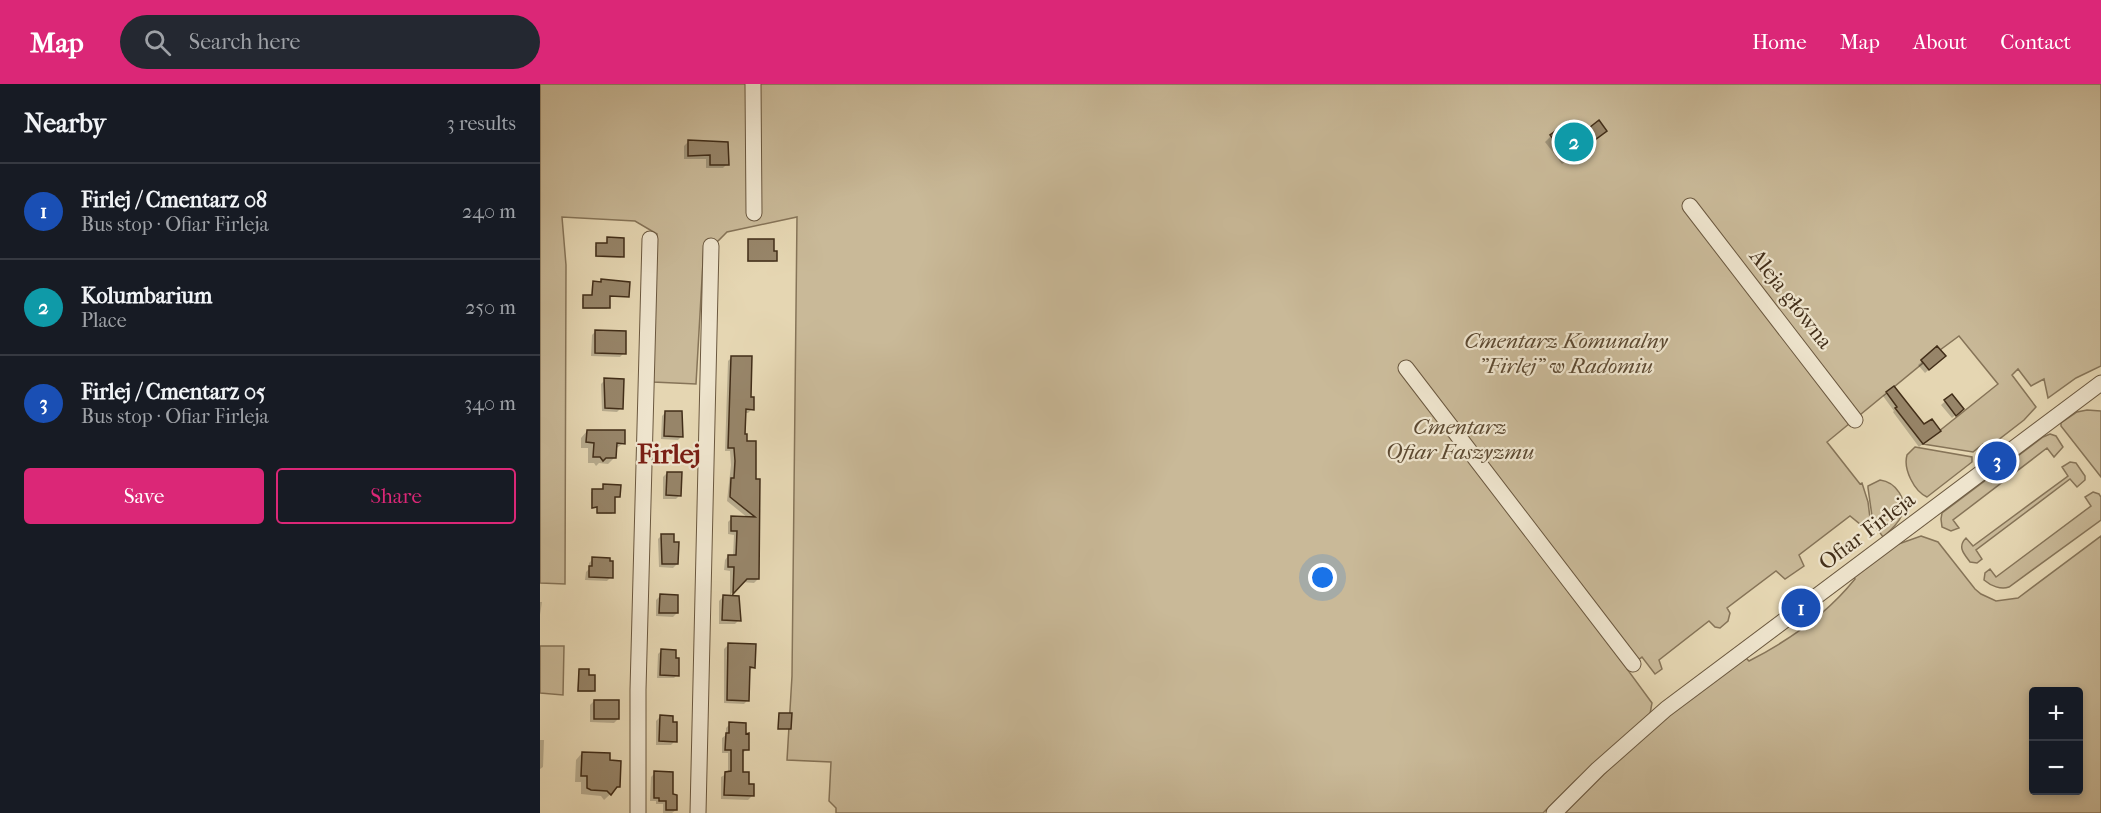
<!DOCTYPE html>
<html lang="en">
<head>
<meta charset="utf-8">
<style>
	:root { --surface:#171b24; --page:#242831; --text:#f1f3f6; --muted:#9ea1a6; --line:#363941; --accent:#db2777 }
	body { margin:0; font-family:"IM FELL French Canon",serif; background:var(--page); color:var(--text) }
	.controls { position:absolute; right:18px; bottom:18px; display:grid; overflow:hidden; border-radius:6px; box-shadow:0 3px 9px #0003 }
	.controls button { width:54px; height:54px; display:grid; place-items:center; padding:0; border:0; border-bottom:2px solid var(--line); background:var(--surface); color:var(--text); font:30px sans-serif }
	.you { position:absolute; left:783px; top:494px; width:21px; height:21px; margin:-15px; border:4px solid #fff; border-radius:50%; background:#1a73e8; box-shadow:0 0 0 9px #1a73e833 }
	.badge { display:grid; place-items:center; width:39px; height:39px; border-radius:50%; background:var(--accent); color:#fff; font-size:20px; font-weight:700 }
	.pin { position:absolute; translate:-50% -50%; border:3px solid #fff; box-shadow:0 2px 6px #0006 }
	.list { margin:0; padding:0; list-style:none }
	h2 { display:flex; justify-content:space-between; align-items:center; height:78px; margin:0; padding:0 24px; font-size:26px }
	h2 small { font-size:20px; font-weight:400; color:var(--muted) }
	.list li { display:grid; grid-template-columns:39px 1fr auto; gap:18px; align-items:center; box-sizing:border-box; height:96px; padding:0 24px; border-top:2px solid var(--line) }
	.list b { display:block; font-size:22px; white-space:nowrap }
	.list p { margin:0; font-size:20px; white-space:nowrap; color:var(--muted) }
	.list em { font-size:20px; font-style:normal; color:var(--muted) }
	.actions { display:flex; gap:12px; padding:18px 24px }
	.actions a { flex:1; padding:14px 0; border:2px solid var(--accent); border-radius:6px; text-align:center; font-size:21px; color:var(--accent) }
	.actions .main { background:var(--accent); color:#fff }
	.icon { flex:none; width:33px; height:33px; fill:none; stroke:currentColor; stroke-width:2; stroke-linecap:round; stroke-linejoin:round }
	.map { position:relative; flex:none; width:1561px; height:729px; overflow:hidden }
	header { display:flex; align-items:center; gap:36px; box-sizing:border-box; height:84px; padding:0 30px; background:var(--accent); color:#fff }
	header strong { font-size:28px }
	nav { display:flex; gap:33px; margin-inline-start:auto; font-size:21px }
	.search { width:420px; height:54px; background:var(--page); display:flex; align-items:center; gap:15px; box-sizing:border-box; padding:0 21px; border-radius:33px; color:var(--muted); font-size:22px }
	main { display:flex }
	aside { flex:1; background:var(--surface) }
	.map>svg:first-child { display:block }
	.green { fill:#c9b998; stroke:#867458; stroke-width:1.5; fill-rule:evenodd }
	.shadow { fill:#0003 }
	.building { fill:#978569; stroke:#422e19; stroke-width:1.5 }
	.lines { fill:none; stroke-linecap:round; stroke-linejoin:round }
	.street-casing { stroke:#6b583f; stroke-width:17 }
	.street { stroke:#eee4cd; stroke-width:15 }
	.labels { text-anchor:middle; dominant-baseline:central; stroke-width:4.5; stroke-linejoin:round; paint-order:stroke }
	.street-label { font-size:22px; fill:#422e19; stroke:#eee4cd }
	.park-label { font-size:22px; font-style:italic; fill:#5d4a32; stroke:#eee4cd }
	.district-label { font-size:28px; font-weight:bold; fill:#7a1f14; stroke:#eee4cd }
</style>
</head>
<body>
<header>
<strong>Map</strong>
<div class="search"><svg class="icon" aria-label="search" viewBox="0 0 24 24"><circle cx="10" cy="10" r="6"/><path d="M15 15l6 6"/></svg>Search here</div>
<nav><a>Home</a><a>Map</a><a>About</a><a>Contact</a></nav>
</header>
<main>
<aside>
<h2>Nearby<small>3 results</small></h2>
<ul class="list">
<li><span class="badge" style="background:#1a4fb4">1</span><div><b>Firlej / Cmentarz 08</b><p>Bus stop · Ofiar Firleja</p></div><em>240 m</em></li>
<li><span class="badge" style="background:#0f9aa8">2</span><div><b>Kolumbarium</b><p>Place</p></div><em>250 m</em></li>
<li><span class="badge" style="background:#1a4fb4">3</span><div><b>Firlej / Cmentarz 05</b><p>Bus stop · Ofiar Firleja</p></div><em>340 m</em></li>
</ul>
<div class="actions"><a class="main">Save</a><a>Share</a></div>
</aside>
<div class="map">
<svg width="1561" height="729" viewBox="0 0 1561 729">
	<rect width="100%" height="100%" fill="#e5d6b2"/>
	<filter id="stains"><feTurbulence type="fractalNoise" baseFrequency=".00333" numOctaves="4"/><feColorMatrix values="0 0 0 0 .2 0 0 0 0 .09 0 0 0 0 .02 0 0 0 .5 -.17"/></filter>
	<radialGradient id="worn" r=".72"><stop offset=".6" stop-color="#630" stop-opacity="0"/><stop offset="1" stop-color="#630" stop-opacity=".3"/></radialGradient>
	<!-- green -->
	<path class="green" d="M0 0H1561V282L1536 294 1508 314 1504 295 1491 302 1478 285 1472 291 1496 323 1484 336 1449 363 1443 360 1433 368 1383 360 1458 300 1419 252 1400 266 1397 262 1381 276 1383 279 1287 358 1320 400 1322 399 1328 418 1330 434 1320 440 1310 432 1259 471 1264 482 1245 495 1236 487 1187 524 1190 529 1188 537 1180 544 1175 543 1169 537 1119 576 1122 585 1115 590 1102 573 1087 585 1112 619 1110 630 1035 697 1003 729H296V724L289 717 291 678 247 676 252 592 257 133 187 148 178 157 164 160 156 300 113 298 117 150 95 137 22 133 26 181 25 500 0 499Z
		M1547 326 1561 327V393L1521 342V339L1537 328Z
		M1510 350 1516 352 1523 363 1514 373 1507 364 1413 436 1419 444 1411 447 1402 443 1401 435 1402 429 1503 353Z
		M1375 363 1432 373V378L1387 413C1374 407 1363 385 1367 371Z
		M1530 378 1536 379 1545 392V396L1537 403 1530 395 1436 466 1442 475 1437 479 1430 478C1424 470 1417 463 1426 454L1433 462 1528 392 1522 383Z
		M1340 396C1356 398 1368 416 1362 431 1358 440 1350 447 1343 453L1333 439 1328 404V402Z
		M1553 408 1559 410 1561 413V436L1469 503C1461 506 1451 502 1444 496L1445 489 1450 485 1456 493 1551 422 1545 413Z
		M1381 452 1398 458 1435 505 1441 510 1456 517 1478 514 1561 452V729H1025L1097 657 1123 635 1206 574 1209 577C1250 556 1286 531 1315 495L1314 493 1353 462ZM1494 608H1538V706H1494Z
		M0 562H24L23 611 0 609Z"/>
	<!-- shadow -->
	<path class="shadow" d="M1011 52 1039 53H1059L1022 80 1005 58Z
		M148 58 187 80 183 84H166V75H144V62Z
		M67 155 82 172 81 174 55 173V162L66 161Z
		M209 156 232 168 235 177 234 178H207Z
		M61 197 88 212 69 213 67 225H42V214L51 213 52 200Z
		M56 247 84 269 80 273 51 272 52 251Z
		M1397 264 1400 276 1385 289 1378 281Z
		M192 273 210 314 212 325 208 329H204L205 358 215 359 218 495 214 499 202 498 190 511V487L184 486 185 476 188 472H193L194 451 188 450V438L192 434H208L187 417 191 381 190 367H185L188 277Z
		M65 296 81 324 77 328 62 327 61 300Z
		M1347 309 1384 343 1396 350 1379 363 1353 328 1354 327 1343 312Z
		M1411 312 1418 329 1412 334 1401 321Z
		M126 328 142 352 138 356 121 355 122 332Z
		M47 347 84 359 75 365V373L68 380 59 379 56 382 54 379H48V364H41V354Z
		M127 389 140 411 136 415H123V393Z
		M63 402 79 413 74 414 72 430H57V424H51V408L62 406Z
		M122 451 137 480 133 484 119 483 118 455Z
		M53 475 71 493 67 497 45 496 46 488 49 485V479Z
		M120 512 137 529 133 533 116 532V516Z
		M183 513 199 536 195 540H179V517Z
		M0 518H2L0 531Z
		M188 561 214 583 209 587 208 616 204 620 184 619V565Z
		M121 567 137 591 134 594H117L118 570Z
		M39 586 47 592 53 607 52 608H37Z
		M54 617 78 635 74 639 50 638V621Z
		M120 633 135 657 131 661H116V637Z
		M0 637V656H4L3 683 0 685Z
		M190 640 207 666 202 669V689L212 712 208 716 181 715V693L188 689V669H182V654L186 651V644Z
		M42 669 69 678 78 703 64 716 61 712 41 710V698H35L36 676Z
		M115 689 131 712 136 726 132 729H123V720H116V717H110L111 693Z"/>
	<!-- building -->
	<path class="building" d="M1059 36 1067 47 1029 75 1010 51 1029 37 1040 51Z
		M148 56 188 58 189 81H170V71L148 72Z
		M67 153 84 154V173L56 172V159H67Z
		M208 155H234V167H237V177H208Z
		M61 195 90 198 89 213 70 212V224H43V211H52L53 197 61 198Z
		M55 246 86 247V270L55 269Z
		M1397 262 1406 272 1389 286 1381 276Z
		M191 272H212L211 313H214V326L206 325 205 350H207V357H216V395H220L219 495H207L193 510 194 483H188V471H196L197 447H191V432L215 433 190 413 191 394H194L195 377 194 364H188Z
		M64 294 84 295 83 325 65 324Z
		M1354 302 1384 340 1392 335 1401 347 1383 360 1355 324 1357 323 1346 308Z
		M1412 310 1424 325 1416 332 1404 316Z
		M125 327H142L143 353 124 352Z
		M47 346H85V360L77 359 76 374H66L63 377 60 373H53L54 359 46 358Z
		M127 388H142L141 412 126 411Z
		M63 400 81 401 80 413H75V429H57V423L52 424V405H63Z
		M121 450H134V458H139L138 480H122Z
		M52 473 70 474V477H73V494L49 493V482H52Z
		M120 510 138 511V529H119Z
		M183 511 199 512 201 537 182 536Z
		M188 559 216 560 215 584 210 583 209 617 187 616Z
		M121 565 136 566V574H139V592L120 591Z
		M39 585H49V591H55V607H38Z
		M54 616H79V635H54Z
		M239 629H252L251 645H238Z
		M120 631 133 632V638H137V658L119 657Z
		M189 638 206 639V650L209 649V666H203V688H209V700H214V712L184 711 185 688 191 687V666H185L186 649H189Z
		M42 668 70 669V676L81 677 80 703H77L71 711 67 707 51 706 47 704V692H41Z
		M114 687 133 688V710L137 711V726H126V717H119V714H114Z"/>
	<g class="lines">
		<defs>
			<path id="street" d="M213 0 214 129
				M1150 122 1315 336
				M866 284 1093 580
				M98 729V606L110 155
				M158 729 171 162
				M1014 729 1058 685 1126 625 1561 299"/>
		</defs>
		<!-- street casing -->
		<use href="#street" class="street-casing"/>
		<!-- street -->
		<use href="#street" class="street"/>
	</g>
	<g class="labels">
		<!-- street labels -->
		<g class="street-label">
			<text transform="translate(1251 215) rotate(52)">Aleja główna</text>
			<text transform="translate(1327 447) rotate(-37)">Ofiar Firleja</text>
		</g>
		<!-- park labels -->
		<g class="park-label">
			<text x="1026" y="257">Cmentarz Komunalny<tspan x="1026" dy="25">"Firlej" w Radomiu</tspan></text>
			<text x="920" y="343">Cmentarz<tspan x="920" dy="25">Ofiar Faszyzmu</tspan></text>
		</g>
		<!-- district labels -->
		<g class="district-label">
			<text x="129" y="369">Firlej</text>
		</g>
	</g>
	<rect width="100%" height="100%" filter="url(#stains)"/>
	<rect width="100%" height="100%" fill="url(#worn)"/>
</svg>
<div class="controls">
<button>+</button>
<button>−</button>
</div>
<div class="you"></div>
<div class="pin badge" style="left:1261px;top:524px;background:#1a4fb4">1</div>
<div class="pin badge" style="left:1034px;top:58px;background:#0f9aa8">2</div>
<div class="pin badge" style="left:1457px;top:377px;background:#1a4fb4">3</div>
</div>
</main>
</body>
</html>
